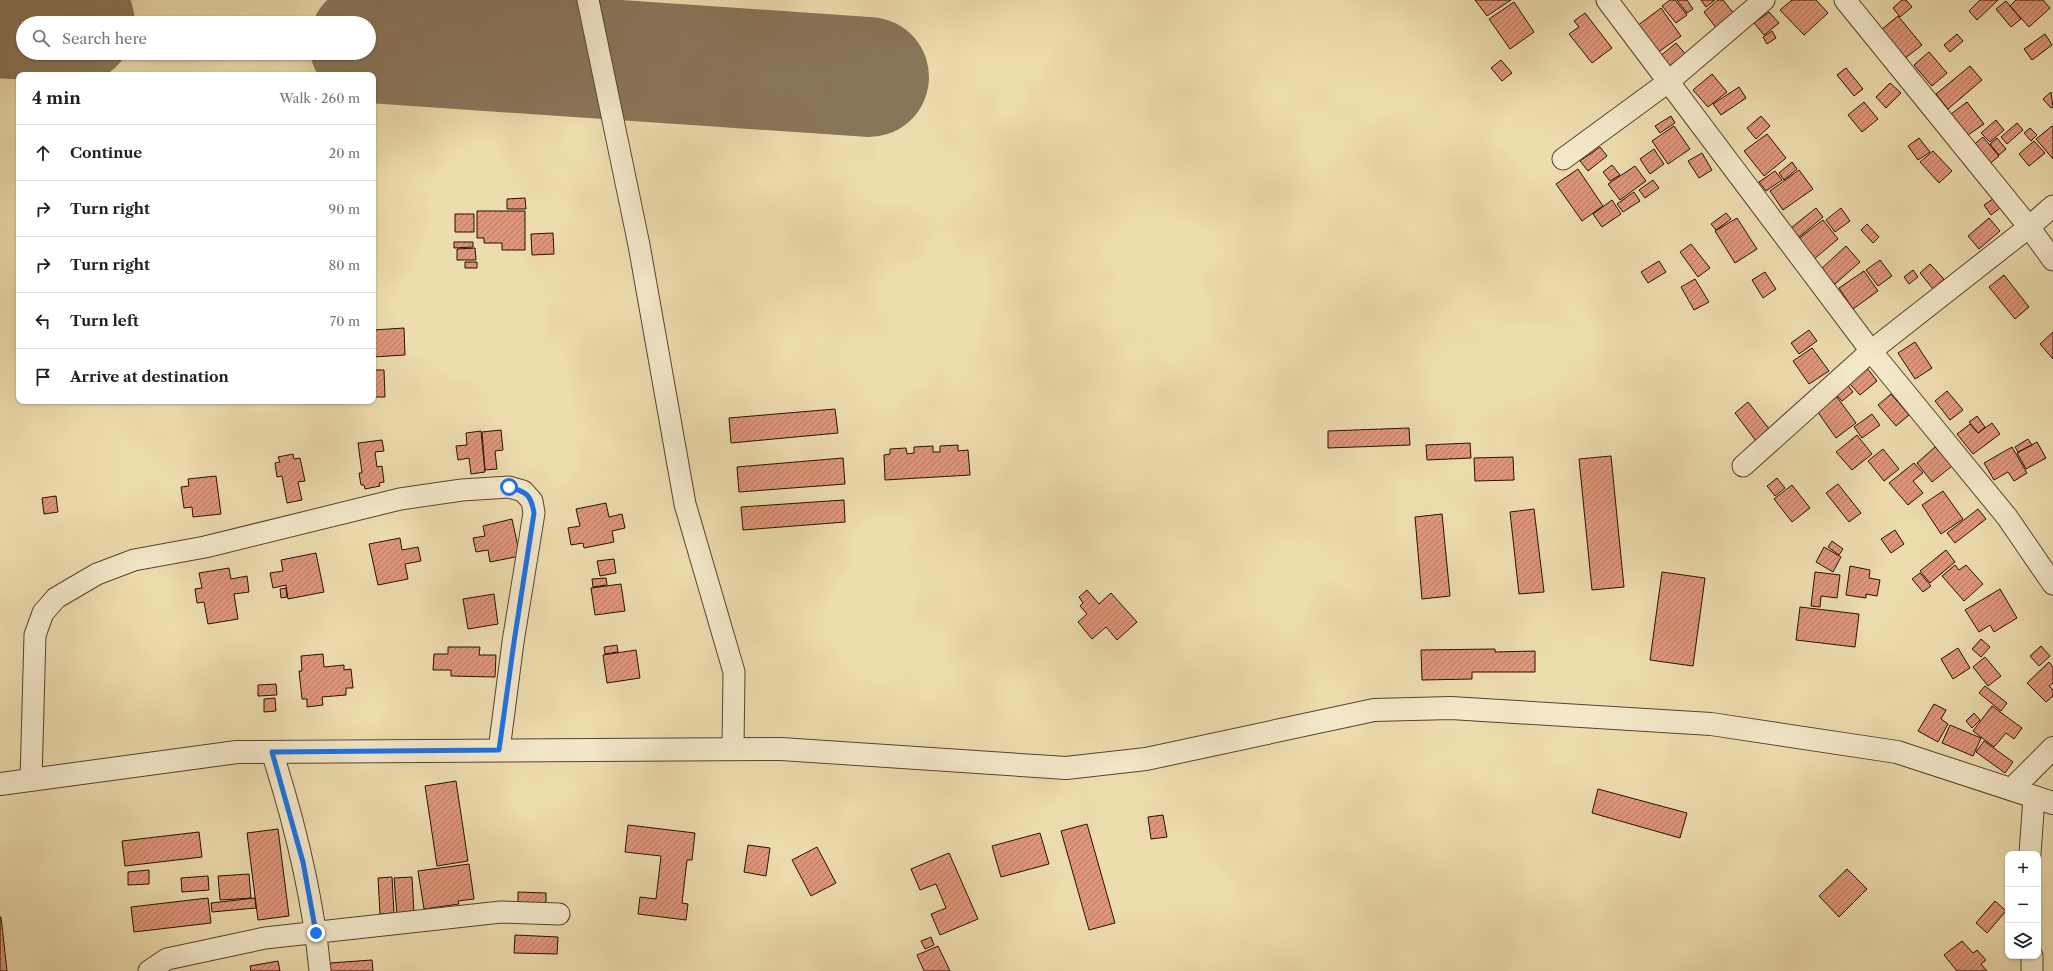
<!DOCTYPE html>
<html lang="en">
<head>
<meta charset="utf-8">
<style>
	:root { --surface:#fff; --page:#f6f6f6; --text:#202124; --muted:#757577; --line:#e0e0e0 }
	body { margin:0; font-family:"Libre Caslon Text",serif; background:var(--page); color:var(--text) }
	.controls { position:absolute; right:12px; bottom:12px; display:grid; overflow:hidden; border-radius:8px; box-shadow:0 1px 3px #0004 }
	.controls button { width:36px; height:36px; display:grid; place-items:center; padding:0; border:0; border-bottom:1px solid var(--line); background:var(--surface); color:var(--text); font:20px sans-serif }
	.stop { position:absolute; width:12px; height:12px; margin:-9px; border:3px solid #1a73e8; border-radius:50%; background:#fff }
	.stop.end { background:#1a73e8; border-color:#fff; box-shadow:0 1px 4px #0008 }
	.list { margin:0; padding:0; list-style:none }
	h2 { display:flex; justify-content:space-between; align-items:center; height:52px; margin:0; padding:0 16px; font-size:17px }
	h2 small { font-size:13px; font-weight:400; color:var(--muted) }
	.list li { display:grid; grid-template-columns:26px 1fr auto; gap:12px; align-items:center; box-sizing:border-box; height:56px; padding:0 16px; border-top:1px solid var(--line) }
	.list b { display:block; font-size:15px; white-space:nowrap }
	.list em { font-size:13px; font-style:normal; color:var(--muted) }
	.icon { flex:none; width:22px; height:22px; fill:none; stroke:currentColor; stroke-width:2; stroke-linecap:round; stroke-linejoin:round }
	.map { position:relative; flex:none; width:2053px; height:971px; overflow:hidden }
	.search { position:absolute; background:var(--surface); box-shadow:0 1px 3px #0004; left:16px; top:16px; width:360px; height:44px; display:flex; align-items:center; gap:10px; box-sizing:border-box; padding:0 14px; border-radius:22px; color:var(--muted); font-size:15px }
	.panel { position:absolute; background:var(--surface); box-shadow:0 1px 3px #0004; left:16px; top:72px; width:360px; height:332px; border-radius:8px }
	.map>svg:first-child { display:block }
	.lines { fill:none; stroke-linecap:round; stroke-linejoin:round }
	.runway { stroke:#89765a; stroke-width:120 }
	.building { fill:url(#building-hatch); stroke:#251005 }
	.minor-casing { stroke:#57432f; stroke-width:23 }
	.tertiary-casing { stroke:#57432f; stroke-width:24 }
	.minor { stroke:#f3e8ca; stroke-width:21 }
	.tertiary { stroke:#f3e8ca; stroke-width:22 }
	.route { stroke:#1a73e8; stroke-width:5 }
</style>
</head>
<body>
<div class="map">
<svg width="2053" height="971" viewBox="0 0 2053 971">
	<defs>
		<pattern id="building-hatch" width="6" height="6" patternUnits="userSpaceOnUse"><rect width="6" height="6" fill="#e0967b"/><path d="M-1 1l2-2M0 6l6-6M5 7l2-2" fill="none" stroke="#b57963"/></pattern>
	</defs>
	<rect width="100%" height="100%" fill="#eddcae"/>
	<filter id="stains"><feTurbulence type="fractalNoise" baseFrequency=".005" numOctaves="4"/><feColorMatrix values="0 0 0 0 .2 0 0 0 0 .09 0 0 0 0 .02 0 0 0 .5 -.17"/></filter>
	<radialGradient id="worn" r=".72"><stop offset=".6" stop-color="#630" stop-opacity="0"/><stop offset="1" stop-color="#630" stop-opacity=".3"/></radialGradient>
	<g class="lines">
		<!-- runway -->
		<path class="runway" d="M0 18 75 23
			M369 43 869 77"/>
	</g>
	<!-- building -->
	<path class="building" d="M1475 0H1511L1487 16Z
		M1670 0H1675L1687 15 1676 23 1662 6Z
		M1677 0H1687L1693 9 1687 13Z
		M1701 0H1715L1706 7Z
		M1718 0H1723L1735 15 1717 29 1704 12Z
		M1792 0H1816L1828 13 1804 35 1780 10Z
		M1902 0H1906L1912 7 1900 17 1893 8Z
		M1980 0H1998L1977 20 1969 11Z
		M2016 0H2043L2050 8 2029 27 2010 6Z
		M2006 1 2021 19 2011 27 1996 9Z
		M1514 2 1534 32 1510 49 1489 19Z
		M1661 8 1681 36 1657 53 1637 26Z
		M1769 12 1779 23 1764 35 1754 23Z
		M1585 13 1612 48 1592 63 1569 34 1579 27 1574 21Z
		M1898 16 1922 45 1904 59 1881 30Z
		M1772 31 1776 38 1767 44 1763 37Z
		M1957 34 1963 41 1950 52 1944 45Z
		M2045 34 2052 45 2032 60 2024 49Z
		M1676 43 1688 57 1671 71 1659 57Z
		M1929 52 1947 73 1932 86 1914 65Z
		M1501 60 1512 73 1502 81 1491 68Z
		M1970 66 1982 80 1948 109 1936 94Z
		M1846 68 1863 89 1854 96 1837 75Z
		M1712 74 1727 92 1708 107 1693 90Z
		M1890 83 1901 93 1886 108 1876 97Z
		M1739 87 1746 98 1721 115 1713 104Z
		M2051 92 2053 107 2051 108 2043 99Z
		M1864 102 1878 119 1862 132 1848 115Z
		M1967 102 1984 124 1968 135 1951 114Z
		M1671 116 1675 123 1660 133 1655 126Z
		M1761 116 1770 126 1756 139 1747 128Z
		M1996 120 2004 130 1990 142 1981 133Z
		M2017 123 2023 130 2007 144 2001 137Z
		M1674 126 1690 149 1668 164 1652 141Z
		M2052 126 2053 127V159L2036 139Z
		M2030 128 2037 135 2031 141 2024 133Z
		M1767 134 1786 158 1764 176 1744 151Z
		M1983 137 1999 156 1987 166 1971 147Z
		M1919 138 1930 152 1918 160 1908 146Z
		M1997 138 2006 149 1999 155 1990 144Z
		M2034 141 2045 153 2029 166 2019 154Z
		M1600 147 1607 156 1588 171 1580 161Z
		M1654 149 1664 164 1650 174 1640 159Z
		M1933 151 1952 171 1939 183 1920 162Z
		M1702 153 1712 170 1699 178 1688 161Z
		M1792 162 1797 169 1784 180 1779 173Z
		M1612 165 1620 175 1610 181 1603 172Z
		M1635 166 1646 181 1620 200 1608 184Z
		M1578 169 1603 206 1582 221 1556 184Z
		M1799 170 1813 189 1783 210 1770 191Z
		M1775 171 1782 180 1766 191 1759 182Z
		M1653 180 1659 188 1645 198 1639 190Z
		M1634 192 1640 201 1623 212 1617 204Z
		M525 198 526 209H507V199Z
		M1993 199 2000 208 1991 215 1984 205Z
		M1612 200 1621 214 1602 227 1593 214Z
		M1816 208 1823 217 1799 237 1791 228Z
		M1841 208 1850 221 1835 232 1826 220Z
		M477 211H525V250H502V243H484V238H477Z
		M1726 213 1731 219 1716 230 1711 224Z
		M455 214H474V232H455Z
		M1737 218 1757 249 1735 263 1715 231Z
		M1989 218 2000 231 1979 249 1968 236Z
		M1823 220 1838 239 1814 259 1798 239Z
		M1867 224 1879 237 1873 243 1861 230Z
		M553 233 554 254 532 255 531 234Z
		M454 242H473V247L454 248Z
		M1691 244 1710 268 1698 277 1680 252Z
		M1846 246 1860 262 1835 284 1821 269Z
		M475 248 476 260H457V249Z
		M1880 260 1892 276 1878 286 1866 270Z
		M1659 261 1666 272 1648 283 1641 272Z
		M465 262H477V268H465Z
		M1930 264 1944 279 1933 289 1920 273Z
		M1913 270 1918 277 1909 284 1904 277Z
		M1864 271 1878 291 1853 309 1839 288Z
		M1765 272 1776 289 1763 298 1752 280Z
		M2004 275 2029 307 2015 319 1989 287Z
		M1695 279 1709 302 1694 310 1681 287Z
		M404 328 405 355 373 357V330Z
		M1809 330 1817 341 1799 354 1791 343Z
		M2053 332V359L2040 344Z
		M1915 342 1932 368 1915 379 1898 353Z
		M1812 348 1829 371 1809 384 1793 361Z
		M1867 368 1877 381 1860 395 1849 383Z
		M373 370H384L385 397H373Z
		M1846 383 1853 392 1842 401 1834 392Z
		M1947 391 1963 410 1950 420 1935 401Z
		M1891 394 1909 415 1896 426 1878 405Z
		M1837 397 1856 423 1836 438 1817 411Z
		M1748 402 1770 430 1756 441 1735 413Z
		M835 409 838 433 731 443 729 418Z
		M1872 414 1880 425 1862 438 1854 427Z
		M1977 416 1985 427 1978 433 1969 422Z
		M1992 423 2000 434 1973 454 1957 434 1970 424 1978 433Z
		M1409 428 1410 445 1328 448V431Z
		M501 430 503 450 495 451 497 469 485 470 482 432Z
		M481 431 485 472 471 474 469 458 458 460 456 446 467 445 466 433Z
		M1857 435 1872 454 1852 470 1836 452Z
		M2028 439 2032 445 2018 452 2015 447Z
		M382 440 384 451 375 452 377 467 382 466 384 482 379 483 380 486 365 489 364 485H361L359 473H362L358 443Z
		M2037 442 2046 458 2026 469 2017 453Z
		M1470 443 1471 458 1427 460 1426 445Z
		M958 445V451L968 450 970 475 885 480 884 455 890 454V449L906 448 907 454 914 453V447L933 446V452H940V446Z
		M1935 447 1952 466 1932 482 1917 463Z
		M2012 447 2027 473 2014 481 2008 472 1994 480 1984 463Z
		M1883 449 1899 469 1884 481 1868 461Z
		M293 454 294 459 300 458 305 481 298 482 302 500 287 503 282 476 277 477 275 463 280 462 278 457Z
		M1611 456 1624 587 1592 590 1579 459Z
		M1513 457 1514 480 1475 481 1474 458Z
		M843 458 845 484 739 492 737 467Z
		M1914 463 1923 473 1913 481 1923 493 1908 505 1889 483Z
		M216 476 221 514 193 517 192 507 184 508 181 487 189 486 188 479Z
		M1777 478 1785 488 1775 496 1767 486Z
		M1838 484 1861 513 1849 522 1826 493Z
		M1792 485 1810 508 1792 522 1774 499Z
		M1943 491 1963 519 1941 534 1922 505Z
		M56 496 58 512 44 514 42 498Z
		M844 500 845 522 743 530 741 507Z
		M606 503 609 517 622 514 625 528 612 531 614 542 584 548 583 543 571 545 568 528 580 526 576 509Z
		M1534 509 1544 592 1519 594 1510 512Z
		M1978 509 1986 519 1955 543 1947 533Z
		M1442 514 1450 596 1422 599 1415 517Z
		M512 519 520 556 490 562 488 550 476 552 473 538 485 536 483 526Z
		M1895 530 1904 544 1891 553 1881 539Z
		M400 538 402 550 418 547 421 561 405 564 408 579 378 585 369 544Z
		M1832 541 1843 549 1839 555 1828 547Z
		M1824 547 1841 557 1833 572 1816 562Z
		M1946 550 1955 562 1930 583 1920 571Z
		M316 553 324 592 288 599 286 585 273 588 270 573 283 571 281 560Z
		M614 559 616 573 600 576 597 561Z
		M1955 565 1959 570 1966 565 1983 584 1964 601 1942 576Z
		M1850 566 1870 570 1869 578 1880 580 1877 596 1866 594V598L1846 595Z
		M229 568 231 579 247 576 249 592 234 594 238 619 208 624 204 602 197 603 195 589 202 588 199 573Z
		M1662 572 1705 578 1693 666 1650 660Z
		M1815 572 1840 575 1837 598 1821 596 1820 607 1811 606Z
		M1920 573 1931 586 1923 592 1912 579Z
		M606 578 607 585 593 587 592 579Z
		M621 584 625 611 595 615 591 588Z
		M286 588 287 597 281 598 280 589Z
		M2000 589 2017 618 1994 632 1990 625 1979 632 1965 610Z
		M1087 590 1099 604 1111 593 1137 622 1117 640 1106 627 1092 639 1078 622 1087 614 1080 606 1083 603 1079 597Z
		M494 594 498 624 468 629 463 599Z
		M1800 607 1859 614 1855 647 1796 640Z
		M1981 639 1990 647 1981 657 1972 649Z
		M617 645 618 652 605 654 604 647Z
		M2041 646 2050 656 2039 666 2030 656Z
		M448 647H480L479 655H496L495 677 451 676V670H433L434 654H448Z
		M1958 648 1970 668 1953 679 1941 659Z
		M1495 649V652L1535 651V672H1472V679L1422 680 1421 650Z
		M636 650 640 678 607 683 603 655Z
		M323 654 324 667 344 665V670L351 669 353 688H346V695L322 697 323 705 307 707V699H302L299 671H302L301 656Z
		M1985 657 2001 676 1988 686 1973 667Z
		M2049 662 2053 667V683L2049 686 2053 690V696L2046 702 2027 683Z
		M276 684 277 695 258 696V685Z
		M1985 686 2007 703 2001 711 1979 693Z
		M275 698 276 711 264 712V699Z
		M1934 704 1946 710 1941 719 1948 724 1938 742 1918 731Z
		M1992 706 2022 728 2014 739 2006 733 1994 747 1973 731Z
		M1974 713 1980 720 1972 728 1966 721Z
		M1950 725 1981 738 1973 756 1942 743Z
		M1984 741 2013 762 2005 773 1976 752Z
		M456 781 468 861 437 866 425 786Z
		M1598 789 1687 813 1680 838 1592 813Z
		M1163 815 1167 837 1151 839 1148 817Z
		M1087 824 1115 923 1089 930 1061 831Z
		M628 825 695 833 692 860H687L682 903 688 904 686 920 638 914 640 897 656 899 661 856 625 852Z
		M278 829 289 916 258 920 247 833Z
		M199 832 202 857 125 866 122 841Z
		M1040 833 1049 864 1001 877 992 846Z
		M748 845 770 848 766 876 744 872Z
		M817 847 836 883 811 896 792 860Z
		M949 853 978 919 940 935 931 914 946 908 936 884 920 890 911 869Z
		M469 864 474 899 458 901 459 904 424 909 418 871Z
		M1847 869 1867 889 1839 917 1819 896Z
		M149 870V884L128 885V872Z
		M249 874 251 898 220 900 218 876Z
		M208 876 209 890 182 892 181 878Z
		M392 877 394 913 380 914 378 878Z
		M412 877 414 914 397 915 394 878Z
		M518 892 546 893V905L518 904Z
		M208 898 211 923 134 932 131 907Z
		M255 898 256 908 212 912 211 903Z
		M1995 901 2006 911 1987 933 1976 923Z
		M0 917H1L7 971H0Z
		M515 935 558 937 557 954 514 953Z
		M931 937 934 945 925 949 921 941Z
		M1962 941 1973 953 1977 950 1986 960 1981 964 1987 971H1957L1944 955Z
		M938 946 950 971H924L917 955Z
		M372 960 373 971H330V963Z
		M278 961 280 971H251L250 966Z"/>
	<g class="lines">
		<defs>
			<path id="minor" d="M588 0 639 245 685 504 734 672 733 749
				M1607 0 1871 351 2007 517 2053 584
				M1845 0 2029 227 2053 260
				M1563 159 1668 82 1764 0
				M1743 466 1871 351 2029 227 2053 206
				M272 752C295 824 313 896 320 971
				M31 780 35 635 43 613 56 598 97 574 134 560 205 547 400 499 462 490 509 487 523 491 532 501 534 513 513 642 499 750
				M2030 854 2034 797
				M149 971 167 959 265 938 501 912 559 914
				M2032 971V956"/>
			<path id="tertiary" d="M0 784 237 752 781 749 1066 768 1146 759 1374 710 1451 708 1711 724 1897 752 2053 803
				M2012 789 2053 748"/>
		</defs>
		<!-- minor casing -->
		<use href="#minor" class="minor-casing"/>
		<!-- tertiary casing -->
		<use href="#tertiary" class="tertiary-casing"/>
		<!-- minor -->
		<use href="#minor" class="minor"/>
		<!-- tertiary -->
		<use href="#tertiary" class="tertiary"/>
	</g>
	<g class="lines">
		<!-- route -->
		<path class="route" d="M316 933 303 862 272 752 499 750 514 642 534 513C531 495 527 492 509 487"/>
	</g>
	<rect width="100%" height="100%" filter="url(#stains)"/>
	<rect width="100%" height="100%" fill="url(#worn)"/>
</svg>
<div class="controls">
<button>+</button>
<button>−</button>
<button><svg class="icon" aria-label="layers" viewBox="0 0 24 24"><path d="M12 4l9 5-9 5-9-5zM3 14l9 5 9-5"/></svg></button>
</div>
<div class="stop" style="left:509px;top:487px"></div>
<div class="stop end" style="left:316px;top:933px"></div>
<div class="search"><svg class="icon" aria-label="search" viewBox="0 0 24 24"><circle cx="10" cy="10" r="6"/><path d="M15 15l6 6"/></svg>Search here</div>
<section class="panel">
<h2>4 min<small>Walk · 260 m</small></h2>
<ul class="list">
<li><svg class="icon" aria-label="ahead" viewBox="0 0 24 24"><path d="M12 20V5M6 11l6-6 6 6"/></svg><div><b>Continue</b></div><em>20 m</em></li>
<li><svg class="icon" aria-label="right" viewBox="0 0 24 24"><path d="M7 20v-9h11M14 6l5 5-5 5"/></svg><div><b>Turn right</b></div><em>90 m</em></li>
<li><svg class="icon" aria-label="right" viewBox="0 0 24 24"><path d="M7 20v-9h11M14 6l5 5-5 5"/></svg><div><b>Turn right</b></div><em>80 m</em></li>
<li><svg class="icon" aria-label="left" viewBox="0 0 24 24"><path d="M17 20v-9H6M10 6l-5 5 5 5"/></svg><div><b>Turn left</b></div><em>70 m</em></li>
<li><svg class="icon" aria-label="arrive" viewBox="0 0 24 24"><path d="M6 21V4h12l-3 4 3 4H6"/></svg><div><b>Arrive at destination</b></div></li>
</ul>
</section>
</div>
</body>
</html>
